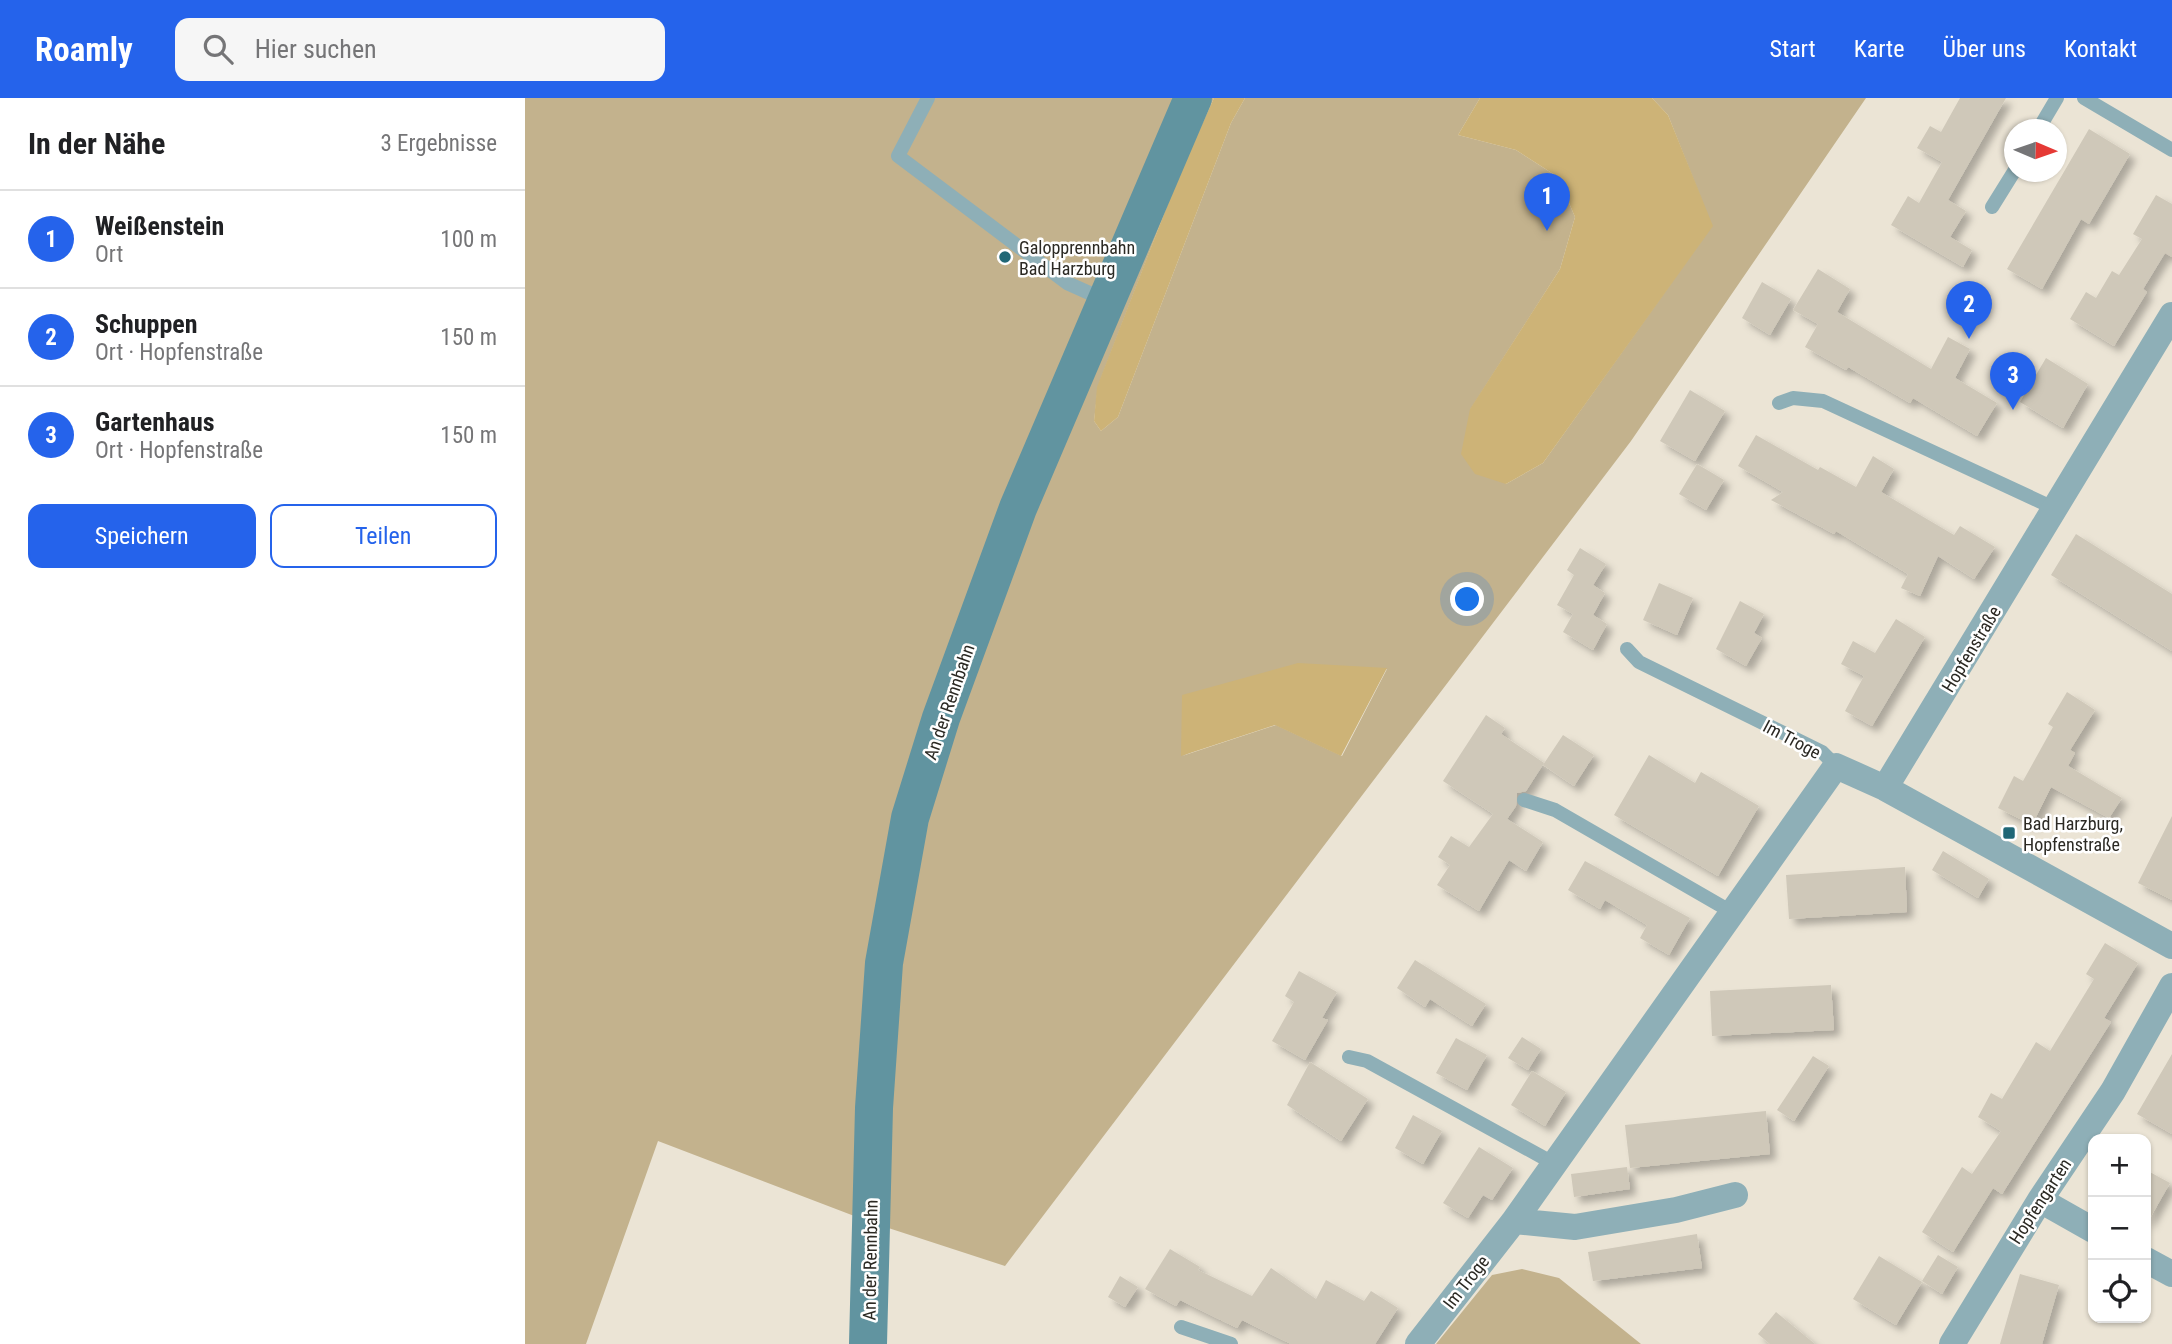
<!DOCTYPE html>
<html lang="de">
<head>
<meta charset="utf-8">
<style>
	:root { --surface:#fff; --page:#f6f6f6; --text:#202124; --muted:#757577; --line:#e0e0e0; --accent:#2563eb }
	body { margin:0; font-family:"Roboto Condensed",sans-serif; background:var(--page); color:var(--text) }
	.controls { position:absolute; right:21px; bottom:21px; display:grid; overflow:hidden; border-radius:14px; box-shadow:0 2px 5px #0004 }
	.controls button { width:63px; height:63px; display:grid; place-items:center; padding:0; border:0; border-bottom:2px solid var(--line); background:var(--surface); color:var(--text); font:35px sans-serif }
	.compass { position:absolute; left:1479px; top:21px; width:63px; height:63px; border-radius:50%; background:var(--surface); box-shadow:0 2px 5px #0004; rotate:92deg }
	.you { position:absolute; left:943px; top:502px; width:24px; height:24px; margin:-18px; border:5px solid #fff; border-radius:50%; background:#1a73e8; box-shadow:0 0 0 10px #1a73e833 }
	.badge { display:grid; place-items:center; width:46px; height:46px; border-radius:50%; background:var(--accent); color:#fff; font-size:23px; font-weight:700 }
	.pin { position:absolute; translate:-50% -58px; filter:drop-shadow(0 2px 4px #0008) }
	.pin::after { content:''; position:absolute; top:37px; width:24px; height:21px; background:inherit; clip-path:polygon(0 0,100% 0,50% 100%) }
	.list { margin:0; padding:0; list-style:none }
	h2 { display:flex; justify-content:space-between; align-items:center; height:91px; margin:0; padding:0 28px; font-size:30px }
	h2 small { font-size:23px; font-weight:400; color:var(--muted) }
	.list li { display:grid; grid-template-columns:46px 1fr auto; gap:21px; align-items:center; box-sizing:border-box; height:98px; padding:0 28px; border-top:2px solid var(--line) }
	.list b { display:block; font-size:26px; white-space:nowrap }
	.list p { margin:0; font-size:23px; white-space:nowrap; color:var(--muted) }
	.list em { font-size:23px; font-style:normal; color:var(--muted) }
	.actions { display:flex; gap:14px; padding:21px 28px }
	.actions a { flex:1; padding:16px 0; border:2px solid var(--accent); border-radius:14px; text-align:center; font-size:24px; color:var(--accent) }
	.actions .main { background:var(--accent); color:#fff }
	.icon { flex:none; width:38px; height:38px; fill:none; stroke:currentColor; stroke-width:2; stroke-linecap:round; stroke-linejoin:round }
	.map { position:relative; flex:none; width:1647px; height:1246px; overflow:hidden }
	header { display:flex; align-items:center; gap:42px; box-sizing:border-box; height:98px; padding:0 35px; background:var(--accent); color:#fff }
	header strong { font-size:33px }
	nav { display:flex; gap:38px; margin-inline-start:auto; font-size:24px }
	.search { width:490px; height:63px; background:var(--page); display:flex; align-items:center; gap:18px; box-sizing:border-box; padding:0 24px; border-radius:14px; color:var(--muted); font-size:26px }
	main { display:flex }
	aside { flex:1; background:var(--surface) }
	.map>svg:first-child { display:block }
	.green { fill:#c3b28d; fill-rule:evenodd }
	.forest { fill:#cdb377 }
	.building { fill:#cfc8b9; filter:url(#shadow) }
	.lines { fill:none; stroke-linecap:round; stroke-linejoin:round }
	.service { stroke:#8eafb7; stroke-width:14 }
	.minor { stroke:#8eafb7; stroke-width:26 }
	.secondary { stroke:#6194a0; stroke-width:38 }
	.poi-dot { fill:#206776; stroke:#fff; stroke-width:2.5 }
	.labels { text-anchor:middle; dominant-baseline:central; stroke-width:5; stroke-linejoin:round; paint-order:stroke }
	.poi-label { font-size:18px; fill:#2b2923; stroke:#fff; text-anchor:start }
	.street-label { font-size:18px; fill:#2b2923; stroke:#fff }
</style>
</head>
<body>
<header>
<strong>Roamly</strong>
<div class="search"><svg class="icon" aria-label="search" viewBox="0 0 24 24"><circle cx="10" cy="10" r="6"/><path d="M15 15l6 6"/></svg>Hier suchen</div>
<nav><a>Start</a><a>Karte</a><a>Über uns</a><a>Kontakt</a></nav>
</header>
<main>
<aside>
<h2>In der Nähe<small>3 Ergebnisse</small></h2>
<ul class="list">
<li><span class="badge">1</span><div><b>Weißenstein</b><p>Ort</p></div><em>100 m</em></li>
<li><span class="badge">2</span><div><b>Schuppen</b><p>Ort · Hopfenstraße</p></div><em>150 m</em></li>
<li><span class="badge">3</span><div><b>Gartenhaus</b><p>Ort · Hopfenstraße</p></div><em>150 m</em></li>
</ul>
<div class="actions"><a class="main">Speichern</a><a>Teilen</a></div>
</aside>
<div class="map">
<svg width="1647" height="1246" viewBox="0 0 1647 1246">
	<defs>
		<filter id="shadow"><feDropShadow dx="6" dy="6" stdDeviation="3.5" flood-color="#0004"/></filter>
	</defs>
	<rect width="100%" height="100%" fill="#ebe4d5"/>
	<!-- green -->
	<path class="green" d="M0 0H689L656 72 573 288 569 323 576 333 593 319 706 25 720 0H955L933 37 991 52 1033 79 1050 119 1035 171 945 312 981 386 1018 365 1187 128 1143 17 1127 0H1341L1106 343 480 1168 345 1124 133 1043 61 1246H0ZM862 571 817 658 751 627 657 658Z
		M997 1171 1034 1180 1116 1246H911L967 1177Z"/>
	<!-- forest -->
	<path class="forest" d="M689 0H720L706 25 593 319 576 333 569 323 572 289 656 72Z
		M955 0H1127L1143 17 1188 128 1018 365 981 386 950 376 936 356 945 311 1035 171 1050 119 1033 79 991 52 933 37Z
		M773 565 862 570 816 658 750 627 656 658 657 597Z"/>
	<!-- building -->
	<path class="building" d="M1435 0H1481L1423 102 1441 113 1425 139 1447 152 1438 169 1366 127 1383 98 1394 105 1417 64 1392 50 1405 28 1416 34Z
		M1564 31 1605 56 1564 126 1556 121 1517 191 1482 171Z
		M1631 97 1647 106V159L1640 155 1618 191 1622 194 1589 248 1545 221 1561 194 1571 200 1587 173 1594 177 1617 141 1608 136Z
		M1293 171 1325 191 1312 214 1406 271 1423 239 1445 251 1430 280 1472 305 1452 338 1388 300 1385 305 1323 269 1321 272 1280 249 1293 226 1268 212Z
		M1237 184 1266 201 1245 237 1217 220Z
		M1521 260 1563 286 1538 330 1495 304Z
		M1165 292 1200 313 1170 363 1135 343Z
		M1231 337 1293 372 1295 369 1331 389 1348 358 1369 371 1356 394 1429 437 1435 428 1470 449 1449 481 1413 458 1395 498 1376 490 1383 476 1311 433 1309 436 1246 402 1258 394 1213 368Z
		M1172 366 1199 382 1181 412 1154 396Z
		M1551 436 1647 496V553L1526 477Z
		M1055 450 1081 466 1068 487 1080 495 1068 517 1082 526 1068 552 1038 534 1048 516 1032 507 1049 477 1042 472Z
		M1134 485 1168 500 1152 537 1118 522Z
		M1215 503 1239 516 1229 535 1237 540 1221 568 1191 551Z
		M1371 521 1400 539 1347 628 1320 613 1339 578 1316 566 1328 543 1350 555Z
		M1542 594 1570 612 1545 652 1550 655 1543 668 1597 700 1584 720 1526 689 1507 727 1473 710 1489 678 1498 683 1528 629 1523 626Z
		M961 617 980 630 976 636 1019 665 1001 693 992 695 991 708 982 721 1018 744 1001 773 984 762 954 813 912 787 925 767 913 759 926 738 944 749 968 716 918 683Z
		M1038 637 1069 657 1049 688 1018 667Z
		M1124 657 1170 685 1176 674 1234 708 1193 778 1089 717Z
		M1647 718V802L1613 785Z
		M1418 753 1464 781 1453 800 1407 772Z
		M1060 763 1165 820 1144 857 1115 840 1122 827 1080 802 1075 811 1043 792Z
		M1380 769 1382 814 1264 821 1261 777Z
		M1580 845 1613 865 1579 920 1586 924 1477 1096 1468 1090 1428 1154 1397 1134 1437 1069 1447 1076 1476 1033 1453 1019 1466 995 1477 1001 1511 944 1525 953 1569 881 1561 876Z
		M890 862 961 906 947 928 905 901 900 909 872 890Z
		M774 873 812 894 797 920 803 922 780 962 747 943 769 904 760 898Z
		M1306 887 1309 932 1187 938 1185 893Z
		M997 939 1016 951 1003 972 983 960Z
		M931 940 962 957 942 992 911 975Z
		M1647 956V1036L1612 1016Z
		M1288 958 1304 968 1269 1023 1252 1012Z
		M785 964 843 1001 816 1043 762 1007Z
		M1007 973 1041 994 1020 1028 986 1007Z
		M1241 1013 1245 1056 1105 1070 1100 1027Z
		M888 1017 917 1033 898 1066 870 1050Z
		M954 1049 988 1070 967 1102 958 1097 943 1120 918 1105Z
		M1102 1069 1105 1091 1049 1099 1046 1076Z
		M1621 1072 1645 1085 1621 1127Z
		M1172 1136 1177 1170 1068 1183 1063 1154Z
		M645 1151 675 1169 673 1172 727 1198 746 1170 791 1201 801 1182 839 1203 846 1193 873 1210 850 1246H766L717 1222 712 1230 655 1202 651 1208 620 1191Z
		M1413 1157 1433 1169 1417 1196 1397 1183Z
		M1354 1158 1397 1184 1371 1227 1328 1201Z
		M1495 1176 1534 1187 1517 1246H1475Z
		M595 1178 613 1189 600 1209 583 1199Z
		M1251 1214 1290 1246H1245L1233 1236Z"/>
	<g class="lines">
		<!-- service -->
		<path class="service" d="M403 0 373 58 542 185 580 202
			M1559 0 1647 52
			M1513 32 1532 0
			M1467 109 1490 72
			M1254 305 1268 300 1298 303 1531 411
			M1102 551 1114 564 1297 654 1311 668
			M999 702 1030 712 1205 813
			M824 959 842 963 1028 1065
			M656 1229 706 1246"/>
		<!-- minor -->
		<path class="minor" d="M1360 690 1647 217
			M1515 1102 1568 1132
			M989 1123 1050 1129 1151 1112 1210 1097
			M1621 1162 1647 1176
			M893 1246 989 1123 1311 668 1360 690 1647 848
			M1427 1246 1515 1102 1588 993 1647 888"/>
		<!-- secondary -->
		<path class="secondary" d="M343 1246 349 1010 359 865 385 720 416 620 493 410 668 0"/>
	</g>
	<!-- markers -->
	<g class="poi-dot">
		<circle cx="480" cy="159" r="7"/>
		<rect x="1477" y="728" width="14" height="14" rx="3.5"/>
	</g>
	<g class="labels">
		<!-- poi labels -->
		<g class="poi-label">
			<text x="494" y="149">Galopprennbahn<tspan x="494" dy="21">Bad Harzburg</tspan></text>
			<text x="1498" y="725">Bad Harzburg,<tspan x="1498" dy="21">Hopfenstraße</tspan></text>
		</g>
		<!-- street labels -->
		<g class="street-label">
			<text transform="translate(1446 551) rotate(-59)">Hopfenstraße</text>
			<text transform="translate(424 604) rotate(-71)">An der Rennbahn</text>
			<text transform="translate(1267 641) rotate(28)">Im Troge</text>
			<text transform="translate(1515 1103) rotate(-57)">Hopfengarten</text>
			<text transform="translate(345 1162) rotate(-89)">An der Rennbahn</text>
			<text transform="translate(941 1184) rotate(-52)">Im Troge</text>
		</g>
	</g>
</svg>
<div class="controls">
<button>+</button>
<button>−</button>
<button><svg class="icon" aria-label="locate" viewBox="0 0 24 24"><circle cx="12" cy="12" r="6"/><path d="M12 2v4M12 18v4M2 12h4M18 12h4"/></svg></button>
</div>
<svg class="compass" viewBox="-18 -18 36 36"><path d="M0-13l5 13h-10z" fill="#e53935"/><path d="M0 13l5-13h-10z" fill="#757577"/></svg>
<div class="you"></div>
<div class="pin badge" style="left:1022px;top:133px">1</div>
<div class="pin badge" style="left:1444px;top:241px">2</div>
<div class="pin badge" style="left:1488px;top:312px">3</div>
</div>
</main>
</body>
</html>
